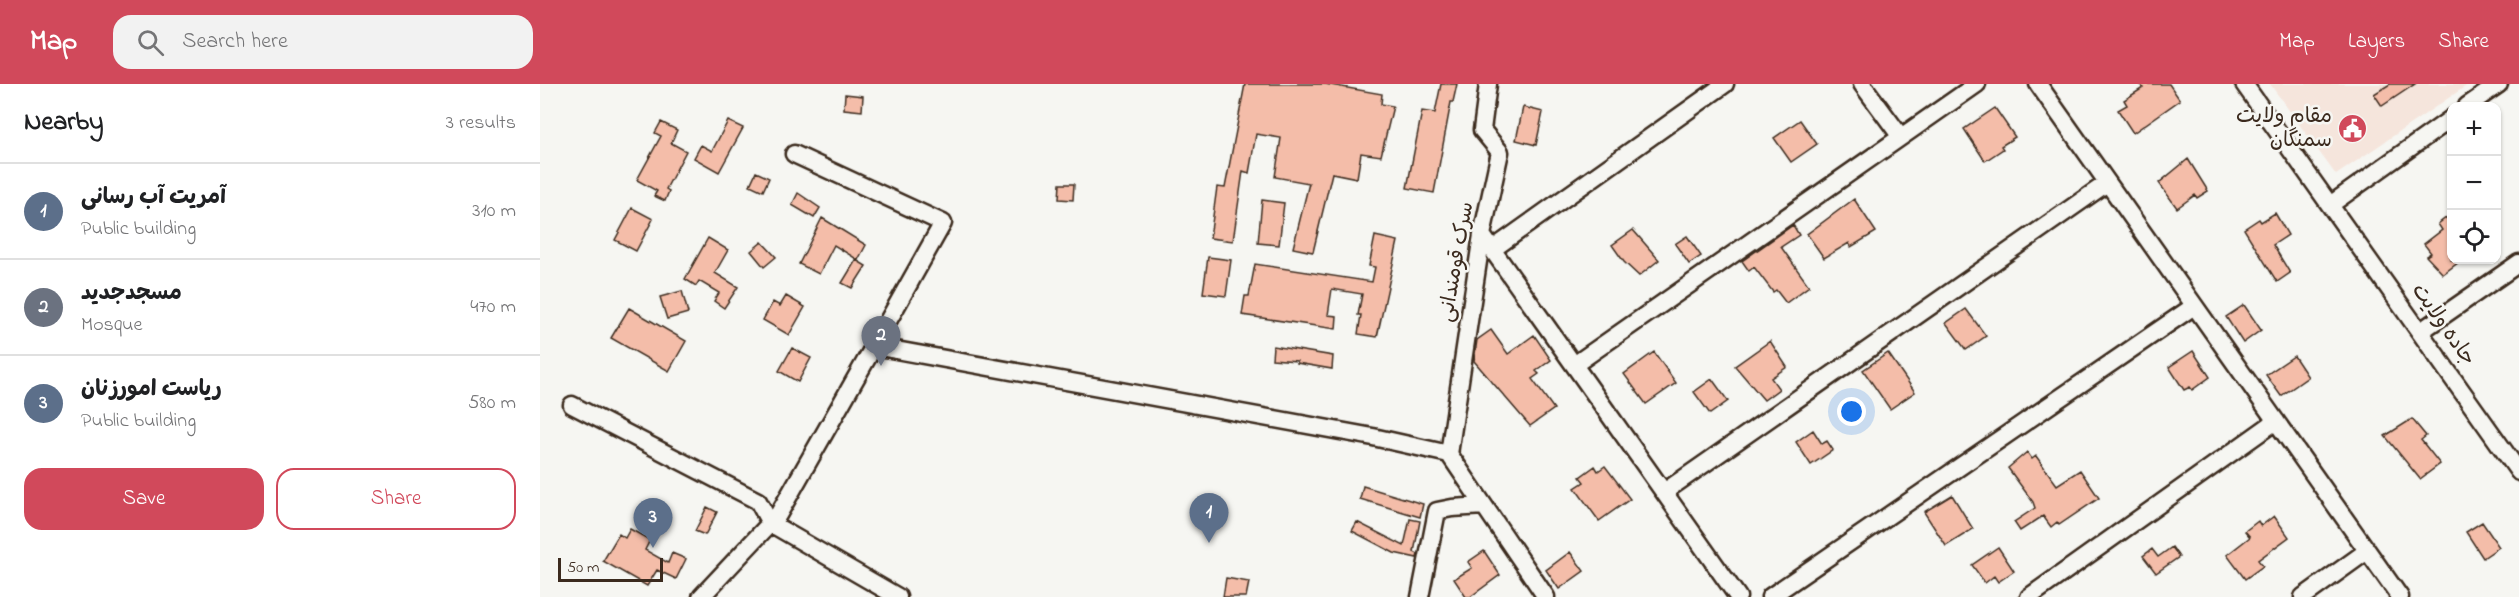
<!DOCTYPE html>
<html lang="en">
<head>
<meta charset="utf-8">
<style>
	:root { --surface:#fff; --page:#f2f2f2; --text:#202124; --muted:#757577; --line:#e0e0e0; --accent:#d1495b }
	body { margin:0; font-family:"Indie Flower","Playpen Sans Arabic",sans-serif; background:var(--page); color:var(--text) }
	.controls { position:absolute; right:18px; top:18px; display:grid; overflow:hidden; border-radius:12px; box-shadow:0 2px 4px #0004 }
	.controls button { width:54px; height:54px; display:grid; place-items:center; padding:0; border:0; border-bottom:2px solid var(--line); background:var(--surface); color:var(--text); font:30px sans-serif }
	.scale { position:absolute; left:18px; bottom:15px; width:105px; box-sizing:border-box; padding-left:6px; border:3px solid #3b2a1e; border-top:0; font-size:16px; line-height:21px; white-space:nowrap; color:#3b2a1e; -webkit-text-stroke:4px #f6f6f2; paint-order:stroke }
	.you { position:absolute; left:1312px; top:328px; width:21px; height:21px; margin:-15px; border:4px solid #fff; border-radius:50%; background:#1a73e8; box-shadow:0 0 0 9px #1a73e833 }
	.badge { display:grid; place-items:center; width:39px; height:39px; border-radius:50%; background:var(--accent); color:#fff; font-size:20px; font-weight:700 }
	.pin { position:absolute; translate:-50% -50px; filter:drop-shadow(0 2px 3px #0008) }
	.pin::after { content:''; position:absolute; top:32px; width:21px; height:18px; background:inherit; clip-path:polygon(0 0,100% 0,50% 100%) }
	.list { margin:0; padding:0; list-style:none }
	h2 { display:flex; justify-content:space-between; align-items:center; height:78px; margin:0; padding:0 24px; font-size:26px }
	h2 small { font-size:20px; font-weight:400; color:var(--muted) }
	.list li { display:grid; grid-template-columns:39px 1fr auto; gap:18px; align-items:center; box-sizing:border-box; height:96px; padding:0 24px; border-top:2px solid var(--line) }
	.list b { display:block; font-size:22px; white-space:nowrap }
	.list p { margin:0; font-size:20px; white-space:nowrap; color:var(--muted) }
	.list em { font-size:20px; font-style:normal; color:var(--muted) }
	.actions { display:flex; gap:12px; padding:18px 24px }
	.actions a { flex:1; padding:14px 0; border:2px solid var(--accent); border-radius:18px; text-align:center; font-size:21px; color:var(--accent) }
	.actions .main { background:var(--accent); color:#fff }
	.icon { flex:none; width:33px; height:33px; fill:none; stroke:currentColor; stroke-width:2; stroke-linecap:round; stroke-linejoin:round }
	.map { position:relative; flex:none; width:1979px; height:513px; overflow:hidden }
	header { display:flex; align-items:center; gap:36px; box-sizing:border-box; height:84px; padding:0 30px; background:var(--accent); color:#fff }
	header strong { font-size:28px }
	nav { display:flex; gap:33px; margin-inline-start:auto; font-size:21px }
	.search { width:420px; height:54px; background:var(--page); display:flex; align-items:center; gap:15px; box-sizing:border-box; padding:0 21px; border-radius:18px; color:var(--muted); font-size:22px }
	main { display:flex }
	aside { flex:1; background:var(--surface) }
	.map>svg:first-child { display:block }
	.built { fill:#f5e5dc }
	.building { fill:#f4bda9; stroke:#3b2a1e; stroke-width:1.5 }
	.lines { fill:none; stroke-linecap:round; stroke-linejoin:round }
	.minor-casing { stroke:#3b2a1e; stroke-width:21 }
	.minor { stroke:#f6f6f2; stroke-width:16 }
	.labels { text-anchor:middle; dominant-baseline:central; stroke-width:5; stroke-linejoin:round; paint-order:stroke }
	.poi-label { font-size:21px; fill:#3b2a1e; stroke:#f6f6f2; text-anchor:end }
	.street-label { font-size:21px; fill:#3b2a1e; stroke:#f6f6f2 }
</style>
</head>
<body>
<header>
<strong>Map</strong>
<div class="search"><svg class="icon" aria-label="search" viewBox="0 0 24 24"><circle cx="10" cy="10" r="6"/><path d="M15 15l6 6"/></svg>Search here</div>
<nav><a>Map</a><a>Layers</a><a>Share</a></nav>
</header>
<main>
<aside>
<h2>Nearby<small>3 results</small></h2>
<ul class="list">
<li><span class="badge" style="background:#5c6f8a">1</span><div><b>آمریت آب رسانی</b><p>Public building</p></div><em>310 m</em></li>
<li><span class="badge" style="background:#6b7280">2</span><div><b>مسجدجدید</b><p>Mosque</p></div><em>470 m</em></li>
<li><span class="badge" style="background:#5c6f8a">3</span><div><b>ریاست امورزنان</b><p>Public building</p></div><em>580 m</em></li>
</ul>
<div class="actions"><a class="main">Save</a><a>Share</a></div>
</aside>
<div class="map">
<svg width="1979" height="513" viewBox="0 0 1979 513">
	<rect width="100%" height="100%" fill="#f6f6f2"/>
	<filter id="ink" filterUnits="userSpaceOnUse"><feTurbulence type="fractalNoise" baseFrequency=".0167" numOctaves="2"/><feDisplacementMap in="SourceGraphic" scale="12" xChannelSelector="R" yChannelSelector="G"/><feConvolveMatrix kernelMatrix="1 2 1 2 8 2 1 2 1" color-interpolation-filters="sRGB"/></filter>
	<g filter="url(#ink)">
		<!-- built -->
		<path class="built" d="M1730 0H1929L1796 91Z"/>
		<!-- building -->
		<path class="building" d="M705 0H785L842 10 841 20 853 22 841 72 821 69 817 94 792 89 773 168 753 164 769 99 735 93 741 54 716 50 709 89 703 87 693 157 670 154 677 103 685 104Z
			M901 0H917L913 18H911L894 109 867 104 882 27 895 29Z
			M1600 0H1629L1640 16 1593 49 1578 26 1587 21 1584 16 1603 4Z
			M1850 0H1875L1842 22 1834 10Z
			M305 10 323 12 322 27 304 25Z
			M983 23 1003 28 996 61 976 56Z
			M1455 24 1475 53 1461 62 1463 65 1445 77 1424 45Z
			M1260 36 1277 60 1251 78 1234 54Z
			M188 37 203 44 179 88 154 74 161 61 172 67Z
			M121 38 137 46 131 59 146 67 126 105 129 107 125 117 114 112 117 107 97 96 121 52 115 49Z
			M1648 75 1668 107 1657 114 1655 111 1637 124 1619 99Z
			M216 88 229 94 223 107 210 101Z
			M520 100H534L533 116 519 115Z
			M258 109 280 124 274 134 252 121Z
			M1314 115 1336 148 1311 163 1309 159 1284 174 1267 150Z
			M722 116 744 119 739 161 718 159Z
			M92 124 113 135 96 167 75 156Z
			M1735 129 1748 151 1733 161 1750 189 1737 198 1704 145 1719 135 1721 138Z
			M1911 130V176L1919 178 1903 190 1886 172 1891 169 1884 160 1902 146 1898 140Z
			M282 134 326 161 318 176 294 161 279 190 259 180Z
			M1253 141 1259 151 1241 163 1269 202 1246 219 1236 206 1233 208 1214 183 1209 187 1202 177Z
			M1093 146 1119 176 1099 192 1084 178 1072 161Z
			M835 152 858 157 837 253 818 250 821 231H818L822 210 792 205 788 231 797 232 796 245 702 231 705 212H709L715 180 832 198 835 183 829 182Z
			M1147 152 1161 172 1149 180 1135 160Z
			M168 154 188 166 175 189 198 203 184 224 174 217 179 209 159 197 156 202 145 195Z
			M222 158 236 173 224 183 211 167Z
			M668 173 691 176 686 212 663 209Z
			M316 176 326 182 312 204 302 199Z
			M142 207 148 229 127 235 120 213Z
			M246 212 265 223 249 251 223 236 233 218 240 222Z
			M1704 221 1721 246 1703 259 1686 233Z
			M89 224 146 257 129 287 71 254Z
			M1426 225 1446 252 1426 266 1406 239Z
			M951 246 968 270 994 251 1011 276 996 287 999 290 992 295 1014 325 990 342 934 277 937 256Z
			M1230 257 1247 283 1231 294 1239 305 1224 316 1195 282Z
			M733 262 793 272 792 285 757 279V277L732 275Z
			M252 264 271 274 258 298 239 287Z
			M1653 267 1670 293 1652 306 1650 303 1644 306 1629 283Z
			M1114 268 1136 299 1106 320 1084 290Z
			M1348 269 1375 308 1350 325 1323 286Z
			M1754 272 1768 293 1741 312 1726 291Z
			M1172 295 1188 317 1170 330 1154 308Z
			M1872 335 1886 352 1881 356 1900 380 1880 395 1845 352Z
			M1273 346 1282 360 1287 357 1293 366 1271 381 1256 358Z
			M1487 368 1492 375 1496 372 1517 401 1540 386 1559 414 1519 441 1517 438 1511 443 1503 432 1480 447 1474 438 1495 424 1493 418 1468 384Z
			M1055 382 1058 387 1065 382 1090 415 1059 437 1035 404 1044 398 1040 393Z
			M823 402 883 420 880 433 820 415Z
			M1412 411 1433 445 1406 462 1384 428Z
			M167 423 177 428 165 451 155 447Z
			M1734 432 1749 453 1718 476 1723 482 1705 495 1687 471 1710 453 1705 447 1718 437 1721 442Z
			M870 435 880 437 874 468 878 470 877 474 854 469 812 447 817 438 864 462Z
			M1942 438 1959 463 1943 474 1926 448Z
			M90 445 110 456 105 466 128 479 132 469 146 475 136 495 117 486 107 502 63 477 79 450 85 454Z
			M1458 463 1474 487 1458 498 1454 492 1445 499 1432 481Z
			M1632 463 1639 473 1616 489 1603 472 1612 465 1618 473Z
			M944 467 960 491 930 513H926L914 495 932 484 928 478Z
			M1030 468 1044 487 1019 505 1006 486Z
			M686 494 709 498 706 513H683Z"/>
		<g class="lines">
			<defs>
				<path id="minor" d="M1322 0 1361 53
					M1498 0 1860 513
					M1704 0 1979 388
					M1927 22 1959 0
					M254 70 403 139 334 262 833 353 909 370 1006 513
					M1790 121 1912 34
					M942 151 1198 513
					M953 165 1185 0
					M1881 247 1979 179
					M1034 281 1437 0
					M32 321 218 417 230 439 358 513
					M909 370 942 151 960 68 942 46 948 0
					M1124 408 1567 99
					M161 513 238 431 334 262
					M880 513 897 427 912 424 944 422
					M1230 513 1654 222
					M1489 513 1736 337
					M1763 513 1827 467"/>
			</defs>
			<!-- minor casing -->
			<use href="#minor" class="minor-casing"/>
			<!-- minor -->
			<use href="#minor" class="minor"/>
		</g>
	</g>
	<!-- icons -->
	<defs>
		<symbol id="civic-disc" viewBox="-11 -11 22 22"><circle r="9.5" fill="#d1495b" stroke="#f6f6f2"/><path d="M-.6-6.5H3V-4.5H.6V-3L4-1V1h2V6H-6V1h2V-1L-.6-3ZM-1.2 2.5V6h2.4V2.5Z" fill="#fff"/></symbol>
	</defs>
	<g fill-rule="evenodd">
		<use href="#civic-disc" x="1796" y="28" width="33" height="33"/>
	</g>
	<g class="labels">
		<!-- poi labels -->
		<g class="poi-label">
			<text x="1792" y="33">مقام ولایت<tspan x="1792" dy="24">سمنگان</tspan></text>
		</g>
		<!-- street labels -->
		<g class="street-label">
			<text transform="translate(917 178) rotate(-80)">سرک قومندانی</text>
			<text transform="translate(1903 241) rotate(55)">جاده ولایت</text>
		</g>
	</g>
</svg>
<div class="controls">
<button>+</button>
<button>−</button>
<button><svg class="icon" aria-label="locate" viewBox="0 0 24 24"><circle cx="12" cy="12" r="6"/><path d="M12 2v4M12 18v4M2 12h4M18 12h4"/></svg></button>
</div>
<div class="scale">50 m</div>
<div class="you"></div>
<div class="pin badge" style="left:669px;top:459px;background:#5c6f8a">1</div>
<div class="pin badge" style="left:341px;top:282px;background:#6b7280">2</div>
<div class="pin badge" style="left:113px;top:464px;background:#5c6f8a">3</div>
</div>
</main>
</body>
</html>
